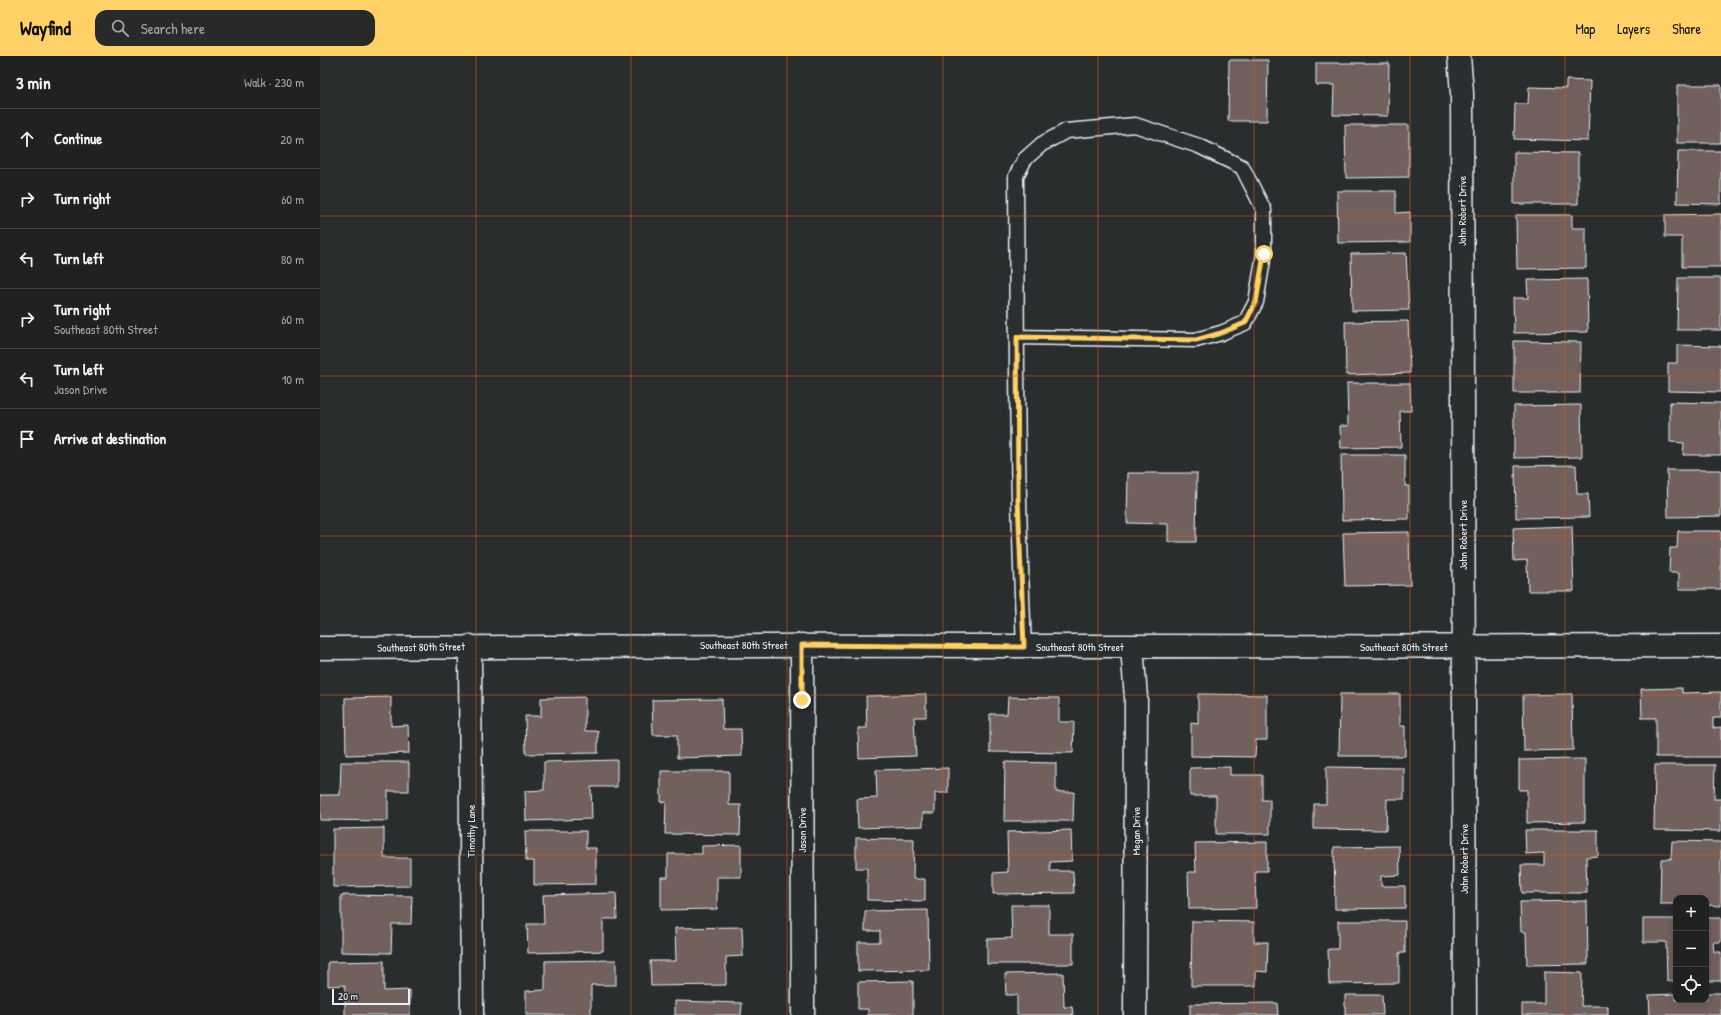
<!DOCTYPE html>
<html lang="en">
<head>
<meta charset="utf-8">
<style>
	:root { --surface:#202222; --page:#282a2a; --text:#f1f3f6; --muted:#a2a4a5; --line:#3d3f40; --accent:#ffd166 }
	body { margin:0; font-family:"Patrick Hand",sans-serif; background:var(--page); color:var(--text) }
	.controls { position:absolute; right:12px; bottom:12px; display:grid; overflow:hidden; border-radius:8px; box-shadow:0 2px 10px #0003 }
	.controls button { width:36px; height:36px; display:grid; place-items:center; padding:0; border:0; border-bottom:1px solid var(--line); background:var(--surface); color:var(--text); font:20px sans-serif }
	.scale { position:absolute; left:12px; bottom:10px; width:78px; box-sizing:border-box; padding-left:4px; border:2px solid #e8f1f8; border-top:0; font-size:11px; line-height:14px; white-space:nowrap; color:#e8f1f8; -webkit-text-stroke:3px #2a2d2e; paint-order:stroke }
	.stop { position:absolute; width:12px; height:12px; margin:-9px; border:3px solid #ffd166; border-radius:50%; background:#fff }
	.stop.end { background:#ffd166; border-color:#fff; box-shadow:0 1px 4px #0008 }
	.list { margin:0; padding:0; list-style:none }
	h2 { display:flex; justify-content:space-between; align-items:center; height:52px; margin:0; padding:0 16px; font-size:17px }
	h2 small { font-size:13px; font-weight:400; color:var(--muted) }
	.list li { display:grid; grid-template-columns:26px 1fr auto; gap:12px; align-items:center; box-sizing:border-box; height:60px; padding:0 16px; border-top:1px solid var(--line) }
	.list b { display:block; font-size:15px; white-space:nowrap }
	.list p { margin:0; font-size:13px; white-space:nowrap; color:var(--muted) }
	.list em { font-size:13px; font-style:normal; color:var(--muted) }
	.icon { flex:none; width:22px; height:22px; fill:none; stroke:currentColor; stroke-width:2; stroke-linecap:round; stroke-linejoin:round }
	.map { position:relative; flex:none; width:1401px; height:959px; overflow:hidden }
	header { display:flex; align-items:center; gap:24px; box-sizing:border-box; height:56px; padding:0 20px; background:var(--accent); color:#111 }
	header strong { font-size:19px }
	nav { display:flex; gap:22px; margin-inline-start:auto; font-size:14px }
	.search { width:280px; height:36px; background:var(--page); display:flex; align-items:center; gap:10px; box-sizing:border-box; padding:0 14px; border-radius:12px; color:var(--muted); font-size:15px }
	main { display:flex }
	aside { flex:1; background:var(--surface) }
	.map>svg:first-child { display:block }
	.building { fill:#72605b; stroke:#e8f1f8 }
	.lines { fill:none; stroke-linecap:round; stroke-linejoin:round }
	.service-casing { stroke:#e8f1f8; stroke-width:17 }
	.minor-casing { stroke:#e8f1f8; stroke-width:25 }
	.service { stroke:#2a2d2e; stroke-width:14 }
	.minor { stroke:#2a2d2e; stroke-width:22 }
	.route { stroke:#ffd166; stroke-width:5 }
	.grid { fill:none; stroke:#e8590c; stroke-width:1; stroke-opacity:0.55 }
	.labels { text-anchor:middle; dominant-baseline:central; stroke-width:3.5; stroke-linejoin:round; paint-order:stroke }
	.street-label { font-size:11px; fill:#e8f1f8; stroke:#2a2d2e }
</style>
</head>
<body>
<header>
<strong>Wayfind</strong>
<div class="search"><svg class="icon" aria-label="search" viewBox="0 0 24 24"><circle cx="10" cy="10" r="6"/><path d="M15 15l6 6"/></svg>Search here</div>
<nav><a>Map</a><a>Layers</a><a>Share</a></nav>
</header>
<main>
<aside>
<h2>3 min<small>Walk · 230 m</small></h2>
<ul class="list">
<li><svg class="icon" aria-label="ahead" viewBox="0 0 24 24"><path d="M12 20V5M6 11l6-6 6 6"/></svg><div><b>Continue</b></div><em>20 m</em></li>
<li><svg class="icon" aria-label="right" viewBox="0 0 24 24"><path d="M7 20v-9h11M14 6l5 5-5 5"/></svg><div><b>Turn right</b></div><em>60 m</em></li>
<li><svg class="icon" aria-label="left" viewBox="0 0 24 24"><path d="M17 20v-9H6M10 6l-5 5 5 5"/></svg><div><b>Turn left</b></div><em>80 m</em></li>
<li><svg class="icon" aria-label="right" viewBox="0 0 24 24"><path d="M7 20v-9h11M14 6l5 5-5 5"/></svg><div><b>Turn right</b><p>Southeast 80th Street</p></div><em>60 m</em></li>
<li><svg class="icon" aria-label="left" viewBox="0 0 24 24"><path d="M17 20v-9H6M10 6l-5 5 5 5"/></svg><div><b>Turn left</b><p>Jason Drive</p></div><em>10 m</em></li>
<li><svg class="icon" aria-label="arrive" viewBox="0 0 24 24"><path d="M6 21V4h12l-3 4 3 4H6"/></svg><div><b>Arrive at destination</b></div></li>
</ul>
</aside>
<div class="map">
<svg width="1401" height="959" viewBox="0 0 1401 959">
	<rect width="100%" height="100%" fill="#2a2d2e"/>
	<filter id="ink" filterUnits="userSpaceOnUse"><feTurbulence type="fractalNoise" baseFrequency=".025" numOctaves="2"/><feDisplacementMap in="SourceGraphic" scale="8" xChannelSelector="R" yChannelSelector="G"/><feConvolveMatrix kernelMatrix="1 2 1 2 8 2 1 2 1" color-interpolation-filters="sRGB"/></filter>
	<g filter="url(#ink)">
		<!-- building -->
		<path class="building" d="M909 4H948L947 65H908Z
			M996 7H1069L1068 60 1013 59 1014 29H996Z
			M1246 24 1270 25 1268 85 1194 83 1195 48H1208L1209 31 1246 32Z
			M1357 29H1401V87H1357Z
			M1025 69H1089V121L1026 122Z
			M1358 95H1401V148L1357 147Z
			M1194 96 1258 97V148H1194Z
			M1017 135H1076V157L1090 156V186L1018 187Z
			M1401 158V211H1362V181H1345V159Z
			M1196 159H1252V172H1266V212L1197 213Z
			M1086 197 1089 254 1032 255 1031 198Z
			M1358 222H1401V274H1357Z
			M1267 223 1268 276 1194 277 1193 242H1208L1207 224Z
			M1088 265 1090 317 1026 319 1025 266Z
			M1194 285 1261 286 1260 337H1194Z
			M1357 289 1401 290V336L1348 335V307H1357Z
			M1027 327H1090L1091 355H1080L1081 391 1021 392 1020 370H1028Z
			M1350 346 1401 347V399H1363L1364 387 1350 386Z
			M1261 349 1262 401 1194 402V350Z
			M1021 399H1085V430H1089V463L1022 464Z
			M1256 409 1257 438H1268L1269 461 1196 462 1195 410Z
			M1347 414H1401V460L1348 461Z
			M808 417H877L876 486H848V468L807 467Z
			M1252 470 1254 535H1208L1207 504 1194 505 1193 472Z
			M1358 475H1401V533H1359V517H1349L1350 492H1357Z
			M1089 476 1090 529 1025 530 1023 477Z
			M1362 632V637L1401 636V662H1393V672L1401 671V701H1336V662H1322L1321 633Z
			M606 638V661H594L596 700 539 702 538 672H547L546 640Z
			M878 638 947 639V684H936L935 701 871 700V667L878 668Z
			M1020 638H1080V670H1085V700H1019Z
			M1252 638 1253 694 1204 695 1203 639Z
			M71 641V670L88 669 89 697 26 699 25 642Z
			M265 641V675H278V697L206 698 205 660H221V642Z
			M688 641 739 642V666H754L753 697 670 696V658H687Z
			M402 643 403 673H421L422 700 357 702V679H333L332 644Z
			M1265 703V766L1207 767V734H1199V704Z
			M297 704V731H271L272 763 206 765 205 735 224 734V706Z
			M21 706H89V735H68V765L0 764V739H20Z
			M685 706 736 707V736H754L753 765H684Z
			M1335 709H1395L1394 743H1401V775L1334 774Z
			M910 711V719H942V744H950V778H896V740H870V712Z
			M1006 711 1084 712V743H1067L1066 774 994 773V748H1006Z
			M628 712V737H615V757H603V770L538 772 537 743 557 742 556 714Z
			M341 715H409V749H421L420 779 345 778 346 746H341Z
			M64 772V802H90V830L13 831V773Z
			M751 774 752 805 730 806V815H753L754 837 673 838V817L688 816 687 776Z
			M1205 774H1278V800L1266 801 1267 837H1202L1201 809H1224V797L1206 798Z
			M205 775H266V792H276V828L214 829V805H206Z
			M536 782 594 783 593 823H605V845L547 844V812H536Z
			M1352 785 1401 786V850L1386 849V842H1356V848H1340L1341 803H1351Z
			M947 786V815H935L936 852 869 853 868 816H876L875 787Z
			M421 789V821H397V853L341 854V821H348V798H382V790Z
			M1079 790 1080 819 1061 820V830H1085V852L1015 853 1014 791Z
			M296 837 297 863H283V895L208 897 207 868H224L223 839Z
			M21 839 92 840 91 868H72L71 897 21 896Z
			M1267 845 1268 908 1207 909 1206 876H1201L1200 846Z
			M691 849H729V878H753V908H667V883L692 882Z
			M608 854 609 914 538 915V886H560V875H545V855Z
			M1386 862H1401V886H1393L1394 896H1401V925H1386Z
			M1323 863H1356V925H1347L1346 886H1323Z
			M872 865 934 866V886H948L947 916 936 915V930H871Z
			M1018 865H1085V897H1079V927L1009 928 1008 893H1018Z
			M422 871 423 900 406 901V929L331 930 330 905H356L355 872Z
			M296 904V929H271V959H206V935L225 934V905Z
			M64 905V935L90 934V959H25V929L8 930V906Z
			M1224 916 1262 917 1261 950H1288V959H1202V948H1224Z
			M743 917 744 951H752L753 959H697V939H686L685 918Z
			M593 925V959H548V953H538V926Z
			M1386 937H1401V959H1330L1329 939 1356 938V944H1386Z
			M1025 939H1062L1063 959H1025Z
			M355 945 422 947 421 959H355Z
			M957 947 958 959H870V948Z"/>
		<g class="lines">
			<defs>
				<path id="service" d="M697 281 876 284 901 277 925 267 936 246 944 198V154L922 111 879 90 815 69 746 75 722 88 705 103 696 120C697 227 696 335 699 442 700 492 702 541 704 591"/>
				<path id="minor" d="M1139 0 1142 37 1145 959
					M482 589 483 959
					M150 590 152 959
					M812 591 816 642 815 959
					M0 592C467 587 934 592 1401 590"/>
			</defs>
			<!-- service casing -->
			<use href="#service" class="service-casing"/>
			<!-- minor casing -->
			<use href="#minor" class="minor-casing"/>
			<!-- service -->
			<use href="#service" class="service"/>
			<!-- minor -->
			<use href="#minor" class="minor"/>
		</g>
	</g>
	<g class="lines" filter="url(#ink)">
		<!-- route -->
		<path class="route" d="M482 644V589L704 591 698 441 697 281 876 284 901 277 925 267 936 246 944 198"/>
	</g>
	<!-- grid -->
	<path class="grid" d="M156 0V959M311 0V959M467 0V959M623 0V959M778 0V959M934 0V959M1090 0V959M1245 0V959M0 160H1401M0 320H1401M0 480H1401M0 639H1401M0 799H1401"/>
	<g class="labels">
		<!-- street labels -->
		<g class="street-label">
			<text transform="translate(1142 155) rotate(-90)">John Robert Drive</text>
			<text transform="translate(1143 479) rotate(-90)">John Robert Drive</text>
			<text x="424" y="589">Southeast 80th Street</text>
			<text transform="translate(101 591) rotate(-1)">Southeast 80th Street</text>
			<text x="760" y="591">Southeast 80th Street</text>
			<text x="1084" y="591">Southeast 80th Street</text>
			<text transform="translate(482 774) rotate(-90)">Jason Drive</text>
			<text transform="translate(151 775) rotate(-90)">Timothy Lane</text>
			<text transform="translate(816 775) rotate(-90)">Megan Drive</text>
			<text transform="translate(1144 803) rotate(-90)">John Robert Drive</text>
		</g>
	</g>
</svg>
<div class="controls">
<button>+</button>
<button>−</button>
<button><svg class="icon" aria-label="locate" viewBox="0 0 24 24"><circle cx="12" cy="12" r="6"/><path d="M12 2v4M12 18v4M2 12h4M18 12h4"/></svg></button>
</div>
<div class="scale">20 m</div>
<div class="stop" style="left:944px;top:198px"></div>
<div class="stop end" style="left:482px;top:644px"></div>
</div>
</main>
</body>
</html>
